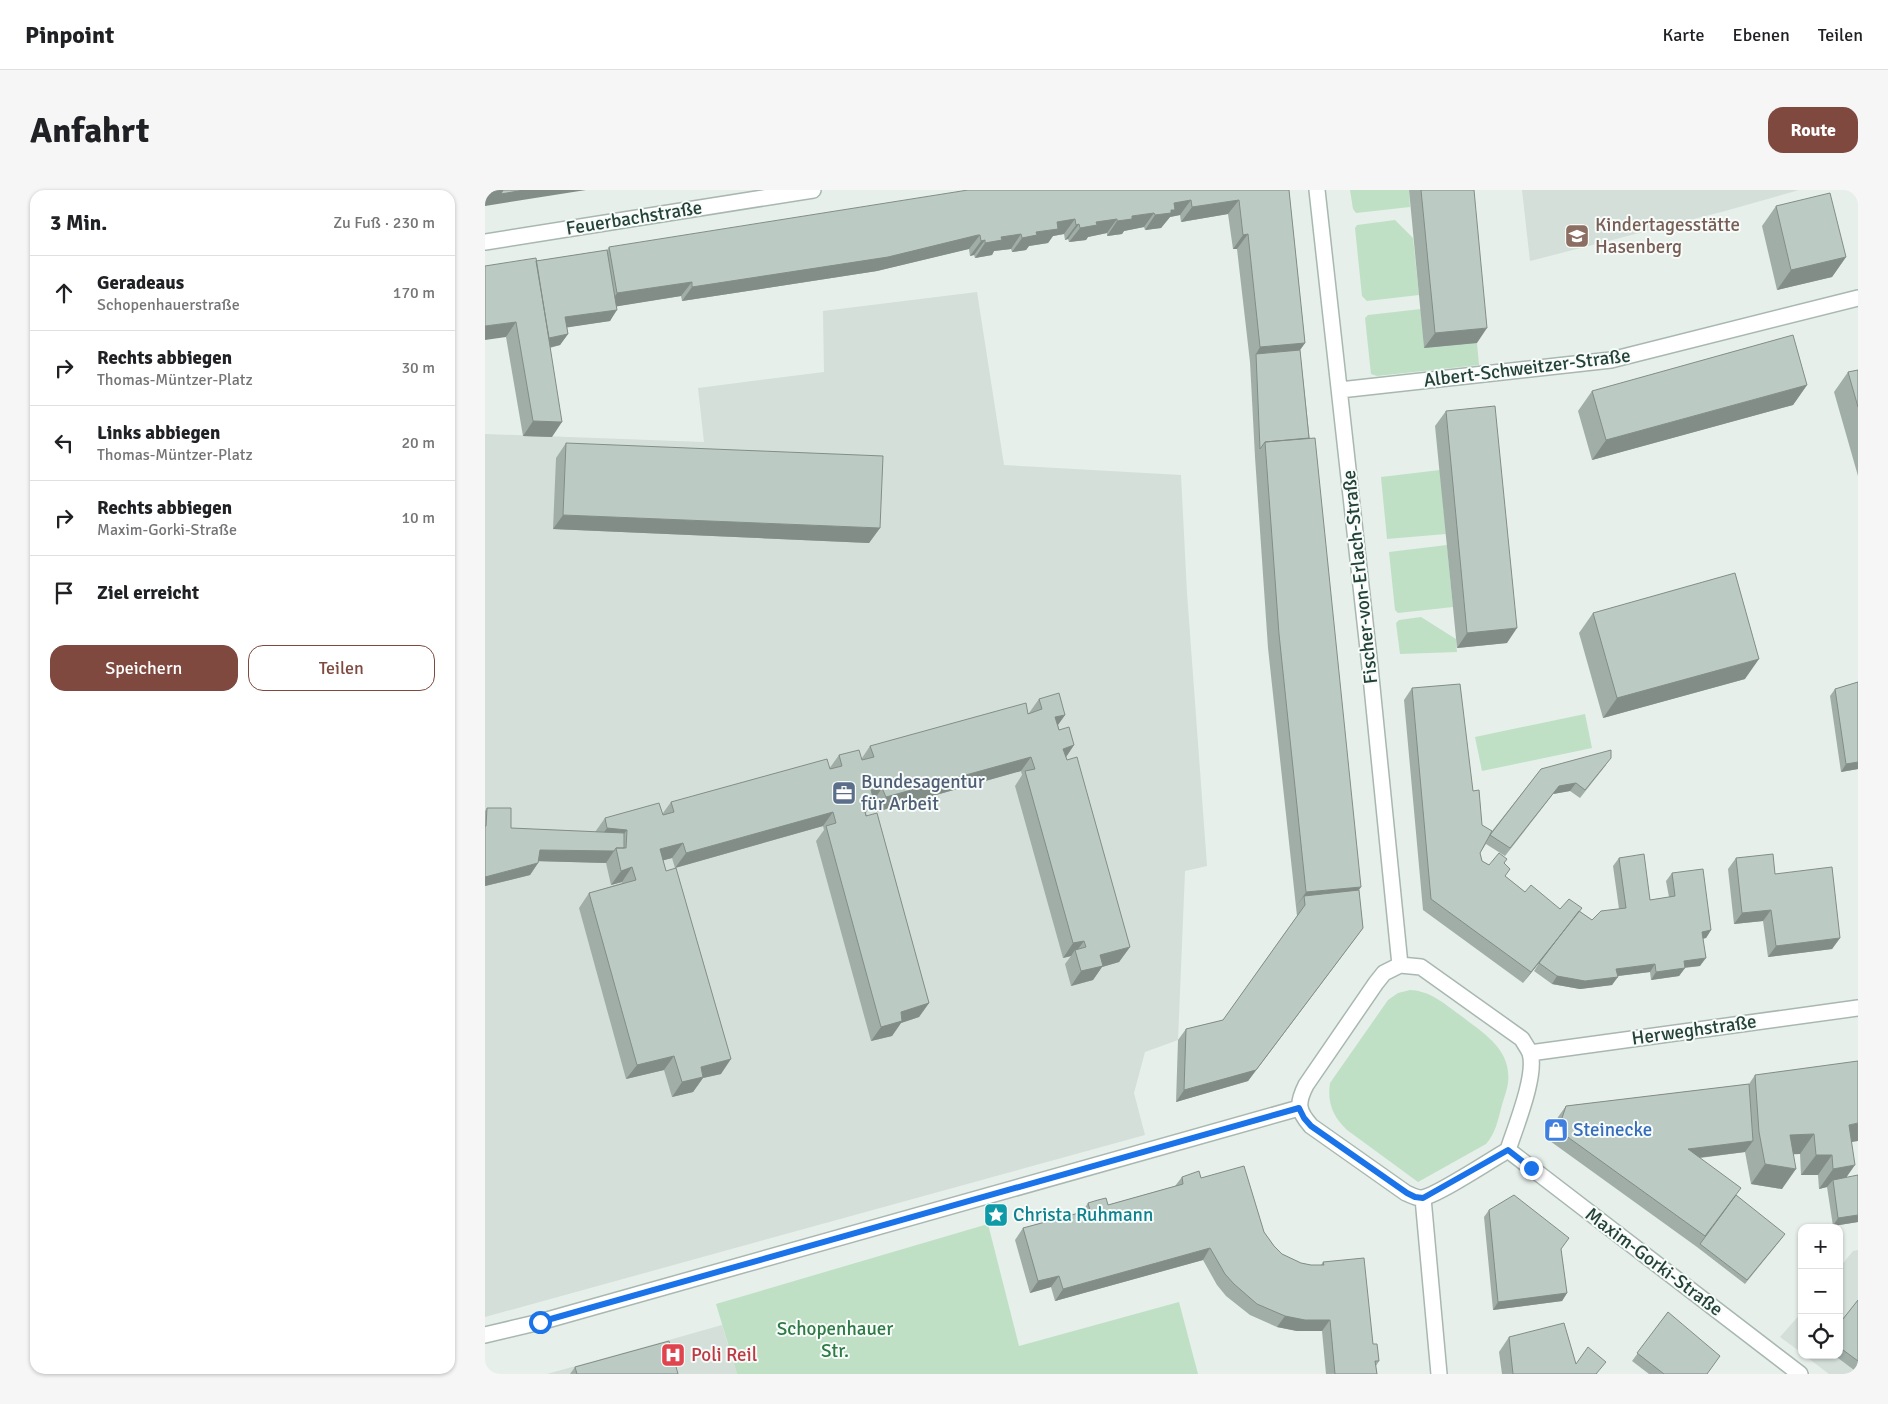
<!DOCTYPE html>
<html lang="de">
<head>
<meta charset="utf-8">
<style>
	:root { --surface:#fff; --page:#f6f6f6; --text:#202124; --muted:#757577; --line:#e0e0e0; --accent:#7f493f }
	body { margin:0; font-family:Signika,sans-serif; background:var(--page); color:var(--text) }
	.controls { position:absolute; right:15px; bottom:15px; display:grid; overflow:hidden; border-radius:10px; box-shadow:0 1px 4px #0004 }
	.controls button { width:45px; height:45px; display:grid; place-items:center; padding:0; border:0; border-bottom:1px solid var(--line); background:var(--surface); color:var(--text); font:25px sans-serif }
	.stop { position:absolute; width:15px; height:15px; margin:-11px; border:4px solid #1a73e8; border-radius:50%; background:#fff }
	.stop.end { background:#1a73e8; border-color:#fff; box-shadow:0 1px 5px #0008 }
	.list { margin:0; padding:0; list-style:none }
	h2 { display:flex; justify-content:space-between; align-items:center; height:65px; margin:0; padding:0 20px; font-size:21px }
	h2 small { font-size:16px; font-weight:400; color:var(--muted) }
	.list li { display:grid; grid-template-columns:32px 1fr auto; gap:15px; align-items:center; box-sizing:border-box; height:75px; padding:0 20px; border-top:1px solid var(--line) }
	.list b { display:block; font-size:19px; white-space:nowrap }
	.list p { margin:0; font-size:16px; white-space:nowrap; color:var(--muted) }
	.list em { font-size:16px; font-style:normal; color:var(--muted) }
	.actions { display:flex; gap:10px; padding:15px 20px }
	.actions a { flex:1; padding:11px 0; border:1px solid var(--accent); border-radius:15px; text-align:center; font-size:18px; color:var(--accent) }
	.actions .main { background:var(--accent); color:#fff }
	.icon { flex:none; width:28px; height:28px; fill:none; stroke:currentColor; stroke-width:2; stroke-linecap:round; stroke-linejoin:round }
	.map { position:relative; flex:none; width:1373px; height:1184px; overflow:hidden; border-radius:15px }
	header { display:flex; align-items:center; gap:30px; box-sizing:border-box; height:70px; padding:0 25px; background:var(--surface); border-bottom:1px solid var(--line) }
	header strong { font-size:24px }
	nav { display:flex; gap:28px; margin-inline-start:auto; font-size:18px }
	.intro { display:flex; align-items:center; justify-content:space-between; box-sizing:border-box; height:120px; padding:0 30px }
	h1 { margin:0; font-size:35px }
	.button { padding:12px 22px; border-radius:15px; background:var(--accent); color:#fff; font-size:18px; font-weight:700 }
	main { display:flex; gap:30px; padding:0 30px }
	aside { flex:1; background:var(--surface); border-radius:15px; box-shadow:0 1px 4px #0004 }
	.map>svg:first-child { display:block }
	.built { fill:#d4dfd9 }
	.green { fill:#bfe0c5 }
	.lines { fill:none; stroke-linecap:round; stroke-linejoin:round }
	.street-casing { stroke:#a8b8b1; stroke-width:18 }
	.street { stroke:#fff; stroke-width:15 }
	.wall { fill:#a1aea8 }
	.shaded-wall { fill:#838d88 }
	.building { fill:#bbcac3; stroke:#838d88 }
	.route { stroke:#1a73e8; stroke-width:6 }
	.labels { text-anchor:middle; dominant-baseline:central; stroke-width:4; stroke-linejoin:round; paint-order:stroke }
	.street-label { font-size:19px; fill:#244238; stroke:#f7fbf9 }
	.education-label { font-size:19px; fill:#785e54; stroke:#f7fbf9; text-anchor:start }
	.service-label { font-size:19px; fill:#4e5e75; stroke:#f7fbf9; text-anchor:start }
	.shop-label { font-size:19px; fill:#366cbe; stroke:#f7fbf9; text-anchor:start }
	.culture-label { font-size:19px; fill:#0d838f; stroke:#f7fbf9; text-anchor:start }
	.park-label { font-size:19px; fill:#2d7a45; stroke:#f7fbf9 }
	.health-label { font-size:19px; fill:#be3a42; stroke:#f7fbf9; text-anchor:start }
</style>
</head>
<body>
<header>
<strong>Pinpoint</strong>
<nav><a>Karte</a><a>Ebenen</a><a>Teilen</a></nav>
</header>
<div class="intro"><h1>Anfahrt</h1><a class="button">Route</a></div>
<main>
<aside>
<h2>3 Min.<small>Zu Fuß · 230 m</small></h2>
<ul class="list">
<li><svg class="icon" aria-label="ahead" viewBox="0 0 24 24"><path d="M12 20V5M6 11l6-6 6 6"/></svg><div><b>Geradeaus</b><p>Schopenhauerstraße</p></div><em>170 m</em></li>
<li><svg class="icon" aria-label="right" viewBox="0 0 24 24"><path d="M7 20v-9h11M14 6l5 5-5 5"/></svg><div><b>Rechts abbiegen</b><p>Thomas-Müntzer-Platz</p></div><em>30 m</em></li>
<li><svg class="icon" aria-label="left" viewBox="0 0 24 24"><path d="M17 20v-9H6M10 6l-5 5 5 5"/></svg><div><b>Links abbiegen</b><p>Thomas-Müntzer-Platz</p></div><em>20 m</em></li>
<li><svg class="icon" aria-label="right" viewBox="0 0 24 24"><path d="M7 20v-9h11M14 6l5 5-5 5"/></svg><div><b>Rechts abbiegen</b><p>Maxim-Gorki-Straße</p></div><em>10 m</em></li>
<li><svg class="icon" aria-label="arrive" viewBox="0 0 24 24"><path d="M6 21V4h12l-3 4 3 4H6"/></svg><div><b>Ziel erreicht</b></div></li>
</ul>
<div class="actions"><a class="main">Speichern</a><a>Teilen</a></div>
</aside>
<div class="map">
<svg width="1373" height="1184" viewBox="0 0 1373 1184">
	<rect width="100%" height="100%" fill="#e6efea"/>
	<!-- built -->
	<path class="built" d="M1037 0H1314L1240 21 1045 71Z
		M492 102 519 275 696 285 702 403 722 676 700 681 693 850 660 862 649 903 660 945 0 1127V244L219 252 213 198 339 182 338 121Z
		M1373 1060V1184H1344L1319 1165H1354V1078L1368 1061Z
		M1317 1122V1163L1295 1147Z
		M237 1135 252 1184H62L177 1152Z"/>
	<!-- green -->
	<path class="green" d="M865 0H924L925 17 871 23 868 19Z
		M910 30 928 48 934 105 882 111 877 106 870 38 872 35Z
		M936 119 939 158 992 153 994 175 892 186 886 184 880 128 883 125Z
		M955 280 961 344 902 349 896 287Z
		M962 355 968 417 913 423 910 420 904 362Z
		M936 427 971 449 972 462 915 464 911 433 914 430Z
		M1100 524 1107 558 997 581 990 547Z
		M925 800C946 801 958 813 975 825 998 843 1027 859 1023 893 1022 900 1019 908 1017 915 1013 929 1011 943 1001 954L933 992 862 940C848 927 842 913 845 893L903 810 913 803Z
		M503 1034 534 1156 694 1112 713 1184H252L231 1114Z"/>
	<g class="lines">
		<defs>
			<path id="street" d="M832 0 885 477 915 775
				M0 52 328 0
				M855 200 1126 170 1373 108
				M915 775 936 777 1037 849C1039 853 1043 858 1045 863 1052 885 1030 938 1023 960 1008 969 948 1008 936 1008 931 1008 926 1005 921 1003L826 936C812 920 812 913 821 895L891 793 899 783Z
				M1045 863 1373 818
				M1023 960 1315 1184
				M938 1008 954 1184
				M0 1145 55 1132 814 918"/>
		</defs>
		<!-- street casing -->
		<use href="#street" class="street-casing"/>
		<!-- street -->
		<use href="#street" class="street"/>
	</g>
	<!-- wall -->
	<path class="wall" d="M804 0 820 153 815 160 878 738 763 891 691 912 693 850 701 839 738 830 812 726 783 458 770 267 765 172 752 59H748L743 24 696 32 695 25 685 27 676 38 660 40 659 37 639 41 637 44 622 46V43L603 47 601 50 584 52 583 49 580 50 579 44 568 46 563 53 544 56 541 60 527 62 526 59 509 61 507 65 490 68 489 65 485 66 484 59H483L392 81 197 111 196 106 132 116 125 131 82 137 83 144 75 155 65 158 67 247 38 246 21 147 51 71 122 60 124 57Z
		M924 0H989L992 153 939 158Z
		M1291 16 1361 67 1347 87 1292 100 1277 36Z
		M1373 180V286L1349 202 1363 182Z
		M1322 195 1308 215 1107 270 1093 221 1107 201Z
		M961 221 1022 453 972 458 950 236Z
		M81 253 395 338 384 353 68 339 71 268Z
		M1108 423 1260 489 1118 528 1094 443Z
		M1373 492V579L1356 582 1345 506 1350 499Z
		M927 498 988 601 997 635 1007 641 1056 579 1121 575 1095 608 1085 601 1068 604 1020 666 1001 654 995 663 997 671 1004 675 1019 673 1020 686 1040 702 1075 719 1094 721 1107 730 1134 719 1128 676 1134 668 1165 710 1184 707 1181 691 1187 683 1226 740 1221 748 1218 749 1215 776 1200 778 1194 786 1166 790 1165 782 1132 786 1127 795 1095 799 1067 794 1049 781 1054 773 1038 793 938 720 919 510Z
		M554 509 580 525 573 535 574 540 589 555 581 567 645 757 634 772 617 777 608 790 586 796 580 774 586 766 578 768 530 596 537 585 536 581 391 622 387 613 381 623 444 813 434 827 416 833 407 846 386 851 331 651 339 640 338 636 190 678 187 668 178 670 236 884 218 888 208 902 187 907 179 880 141 889 94 718 104 703 137 693V692L126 695 121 673 53 671V673L45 685 0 696V621L2 618 26 638 110 642 120 628 178 623 186 612 344 579 354 565 377 568 385 556 544 523Z
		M1251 668 1290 684 1355 748 1347 759 1283 767 1278 731 1249 734 1243 679Z
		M1270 885 1367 952 1362 987 1373 1032 1348 1036 1342 997 1334 999 1333 985H1316L1315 964H1309L1297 999 1266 994 1260 962 1215 968 1251 1005 1298 1047 1260 1094 1212 1057 1065 951 1073 927 1081 916 1264 894Z
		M697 987 716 988 779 1042 789 1056 797 1064 816 1073 826 1075H836L838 1072 888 1154 894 1171 891 1176 892 1184H841L837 1141H812L792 1137 765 1125 741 1106 732 1095 718 1070 570 1111 566 1097 545 1103 530 1050 538 1038 597 1022 603 1013 623 1015 690 996Z
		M1004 1020 1076 1059 1082 1103 1077 1111 1008 1120 999 1027Z
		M1373 1110V1183L1349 1165H1354V1134Z
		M1183 1122 1223 1184H1164L1147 1171Z
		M1024 1147 1091 1174 1113 1184H1017L1014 1162Z
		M90 1177 193 1184H85Z"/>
	<!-- shaded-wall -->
	<path class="shaded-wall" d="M18 0H101L0 16V3Z
		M706 10 695 25 685 27 676 38 660 40 670 25 689 13Z
		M754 10 743 24 696 32 707 17Z
		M669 23 659 37 639 41 637 44 622 46 632 31 647 26Z
		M590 29 579 44 568 46 563 53 544 56 541 60 527 62 537 48 572 32Z
		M632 29 622 43 603 47 601 50 584 52 595 38 611 32Z
		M594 34 583 49 580 50 591 35Z
		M536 44 526 59 509 61 507 65 490 68 500 53 516 47Z
		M763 44 752 59H748L758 45Z
		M495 45 484 59 392 81 197 111 207 97Z
		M500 50 489 65 485 66 496 51Z
		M1361 67 1347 87 1292 100 1306 80Z
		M207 92 196 106 122 118 132 103Z
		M132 120 125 131 72 139 80 127Z
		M31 132 21 147 0 150V136Z
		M1002 138 992 153 939 158 950 143Z
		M83 144 75 155 53 160 61 149Z
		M820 153 810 167 771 164 775 157Z
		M1322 195 1308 215 1107 270 1121 250Z
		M48 231 77 232 67 247 38 246Z
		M78 325 395 338 384 353 68 339Z
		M1032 438 1022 453 972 458 982 443Z
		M1274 469 1260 489 1118 528 1132 508Z
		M580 525 570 539V527Z
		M589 555 579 570 578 559Z
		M546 567 536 581 391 622 401 607Z
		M1373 572V579L1356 582 1361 574Z
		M1091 593 1085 601 1068 604 1020 666 1074 596Z
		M397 598 379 625 368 628 386 600Z
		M348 622 338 636 190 678 201 663Z
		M122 638 142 640 131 654 112 652Z
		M198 653 187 668 165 674 175 659Z
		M55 660 129 661 121 673 47 671Z
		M53 673 45 685 0 696V687Z
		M147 677 137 692 126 695 136 681Z
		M876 697 866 712 820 715 819 706 811 717 821 702Z
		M1286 720 1278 731 1249 734 1257 723Z
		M1089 729 1038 793 1046 782Z
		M878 738 763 891 691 912 699 900Z
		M1226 740 1221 748 1212 749 1217 742Z
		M1355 748 1347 759 1283 767 1291 756Z
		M599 751 591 762 590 760 586 766 578 768 588 753Z
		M645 757 634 772 617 777 608 790 586 796 596 781 615 765Z
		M1221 768 1215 776 1193 778 1199 771Z
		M1170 774 1165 782 1125 787 1131 779Z
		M1200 778 1194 786 1166 790 1171 782Z
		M1072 786 1133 787 1127 795 1095 799 1067 794Z
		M444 813 434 827 416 833 407 846 386 851 396 837 416 822Z
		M189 866 179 880 141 889 152 875Z
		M246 869 236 884 218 888 208 902 187 907 197 892 216 877Z
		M1373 933V951L1350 955 1364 935Z
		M1329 944 1315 964 1291 965 1305 945Z
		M1268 951 1260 962 1195 970 1203 959Z
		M1331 965H1347L1333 985H1316Z
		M1280 974 1311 979 1297 999 1266 994Z
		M1370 975 1356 995 1348 990 1342 997 1334 999 1348 979Z
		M1373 1025V1032L1348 1036 1353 1028Z
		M725 1058 718 1070 570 1111 578 1099Z
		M574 1086 566 1097 545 1103 553 1091Z
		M1082 1103 1077 1111 1008 1120 1013 1112Z
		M800 1126 845 1130 837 1141H812L792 1137Z"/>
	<!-- building -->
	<path class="building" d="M0 0H18L0 3Z
		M18 0H39L16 4Z
		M483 0H804L820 153 775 157 763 44 758 45 754 10 707 17 706 10 689 13 690 20H686V23L670 25 669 23 647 26V29L632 31V29L611 32 612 35 595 38 594 34 591 35 590 29 572 32 573 39 551 42 552 45 537 48 536 44 516 47 517 50 500 53V50L496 51 495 45H493L403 67 207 97V92L132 103 124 57Z
		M936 0H989L1002 138 950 143Z
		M1345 3 1361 67 1306 80 1291 16Z
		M122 60 132 120 80 127 83 144 64 148 51 71Z
		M51 68 77 232 48 231 31 132 0 136V76Z
		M1308 145 1322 195 1121 250 1107 201Z
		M815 160 824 248 780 252 775 259 771 164Z
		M1373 180V217L1363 182Z
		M1010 216 1032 438 982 443 961 221Z
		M830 248 876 697 821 702 794 444 780 252Z
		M81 253 398 266 395 338 78 325Z
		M1250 383 1274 469 1132 508 1108 423Z
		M1373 492V572L1361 574 1350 499Z
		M975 494 988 601 994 600 997 635 1007 641 995 663 997 671 1004 675 1014 663 1022 669 1019 673 1025 679 1020 686 1040 702 1046 695 1075 719 1084 709 1097 718 1046 782 946 709 927 498Z
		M574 503 580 525 570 527 574 540 584 537 589 555 578 559 582 570 592 567 645 757 615 765 618 776 596 781 590 760 601 757 599 751 588 753 540 581 550 579 546 567 401 607 397 598 386 600 389 611 378 614 381 626 392 623 444 813 416 822 417 831 396 837 341 636 351 633 348 622 201 663 198 653 175 659 181 681 191 678 246 869 216 877 218 887 197 892 189 866 152 875 104 703 151 690 147 677 136 681 131 658H141L142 640 122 638 120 628 174 613 178 625 189 622 186 612 342 569 345 579 357 576 354 565 374 560 377 570 389 567 385 556 541 513 543 524 557 519 554 509Z
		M1126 560V568L1100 600 1091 593 1074 596 1025 658 1005 645 1056 579Z
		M2 618H26V638L139 643V658H131L129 661 55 660 53 673 0 687V636H1Z
		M1159 664 1165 710 1190 706 1187 683 1218 679 1226 740 1217 742 1221 768 1199 771 1200 778 1171 782 1170 774 1131 779 1133 787 1100 791 1072 786 1054 773 1094 721 1107 730 1116 721 1141 718 1134 668Z
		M1288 664 1290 684 1347 677 1355 748 1291 756 1286 720 1257 723 1251 668Z
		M874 700 878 738 771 880 699 900 701 839 738 830 820 715 819 706Z
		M1373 871V933L1364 935 1370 975 1348 979 1347 965H1331L1329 944 1305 945 1311 979 1280 974 1274 942 1270 885Z
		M1264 894 1268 951 1203 959 1256 998 1220 1046 1073 940 1081 916Z
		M759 976 779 1042 789 1056 797 1064 816 1073 826 1075H839L838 1072 879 1068 888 1154H892L893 1162 894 1171H890L892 1184H850L845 1130H820L800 1126 772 1114 749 1094 740 1084 725 1058 578 1099 574 1086 553 1091 538 1038 605 1020 603 1013 613 1010 621 1008 623 1015 698 994 697 987 714 981 716 988Z
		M1373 985V1025L1353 1028 1348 990Z
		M1029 1005 1084 1048 1076 1059 1082 1103 1013 1112 1004 1020Z
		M1251 1005 1300 1044 1262 1090 1215 1054Z
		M1373 1110V1171L1354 1157V1134Z
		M1183 1122 1235 1166 1222 1184H1179L1152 1163Z
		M1079 1133 1091 1174 1103 1157 1121 1172 1111 1184H1028L1024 1147Z
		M184 1151 193 1184H92L90 1177Z"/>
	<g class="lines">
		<!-- route -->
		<path class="route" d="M55 1132 814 918 819 928 826 936 922 1003 930 1007 938 1008 1023 960 1046 978"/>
	</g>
	<!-- icons -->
	<defs>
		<symbol id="school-square" viewBox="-11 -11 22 22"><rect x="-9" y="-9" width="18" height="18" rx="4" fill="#8d6e63" stroke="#f7fbf9"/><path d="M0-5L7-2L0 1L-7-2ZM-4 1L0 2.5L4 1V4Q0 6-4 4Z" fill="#fff"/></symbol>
		<symbol id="office-square" viewBox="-11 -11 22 22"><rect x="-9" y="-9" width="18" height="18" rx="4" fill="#5c6f8a" stroke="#f7fbf9"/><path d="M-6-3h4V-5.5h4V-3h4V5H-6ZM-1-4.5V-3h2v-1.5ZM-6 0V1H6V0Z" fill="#fff"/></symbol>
		<symbol id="shop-square" viewBox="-11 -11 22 22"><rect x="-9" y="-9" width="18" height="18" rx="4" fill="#3f7fe0" stroke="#f7fbf9"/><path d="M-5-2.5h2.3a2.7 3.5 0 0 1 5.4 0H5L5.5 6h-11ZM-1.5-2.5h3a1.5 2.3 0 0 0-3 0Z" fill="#fff"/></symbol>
		<symbol id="sight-square" viewBox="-11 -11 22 22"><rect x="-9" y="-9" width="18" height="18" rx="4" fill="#0f9aa8" stroke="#f7fbf9"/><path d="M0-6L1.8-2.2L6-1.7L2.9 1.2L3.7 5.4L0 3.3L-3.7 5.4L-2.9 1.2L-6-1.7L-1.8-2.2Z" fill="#fff"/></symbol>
		<symbol id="hospital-square" viewBox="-11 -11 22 22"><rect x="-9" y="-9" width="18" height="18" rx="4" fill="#e0444e" stroke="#f7fbf9"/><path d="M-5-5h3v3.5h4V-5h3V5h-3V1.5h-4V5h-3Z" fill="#fff"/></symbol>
	</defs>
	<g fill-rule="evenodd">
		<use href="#school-square" x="1078" y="32" width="28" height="28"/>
		<use href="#office-square" x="345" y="589" width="28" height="28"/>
		<use href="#shop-square" x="1057" y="926" width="28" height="28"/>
		<use href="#sight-square" x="497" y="1011" width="28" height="28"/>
		<use href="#hospital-square" x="174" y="1151" width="28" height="28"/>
	</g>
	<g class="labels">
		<!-- street labels -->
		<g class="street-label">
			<text transform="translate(149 28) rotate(-9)">Feuerbachstraße</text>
			<text transform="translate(1042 178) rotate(-7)">Albert-Schweitzer-Straße</text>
			<text transform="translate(875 387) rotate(-96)">Fischer-von-Erlach-Straße</text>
			<text transform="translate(1209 840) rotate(-8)">Herweghstraße</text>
			<text transform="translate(1169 1072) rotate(37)">Maxim-Gorki-Straße</text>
		</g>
		<!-- education labels -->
		<g class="education-label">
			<text x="1110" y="35">Kindertagesstätte<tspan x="1110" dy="22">Hasenberg</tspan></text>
		</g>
		<!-- service labels -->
		<g class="service-label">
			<text x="376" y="592">Bundesagentur<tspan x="376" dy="22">für Arbeit</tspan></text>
		</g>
		<!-- shop labels -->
		<g class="shop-label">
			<text x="1088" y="940">Steinecke</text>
		</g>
		<!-- culture labels -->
		<g class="culture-label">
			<text x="528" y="1025">Christa Ruhmann</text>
		</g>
		<!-- park labels -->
		<g class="park-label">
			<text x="350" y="1139">Schopenhauer<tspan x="350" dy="22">Str.</tspan></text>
		</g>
		<!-- health labels -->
		<g class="health-label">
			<text x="206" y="1165">Poli Reil</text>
		</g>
	</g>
</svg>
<div class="controls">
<button>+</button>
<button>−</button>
<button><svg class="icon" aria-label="locate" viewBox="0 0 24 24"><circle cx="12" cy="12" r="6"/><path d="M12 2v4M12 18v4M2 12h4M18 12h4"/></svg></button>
</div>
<div class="stop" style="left:55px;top:1132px"></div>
<div class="stop end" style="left:1046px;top:978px"></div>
</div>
</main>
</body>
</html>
